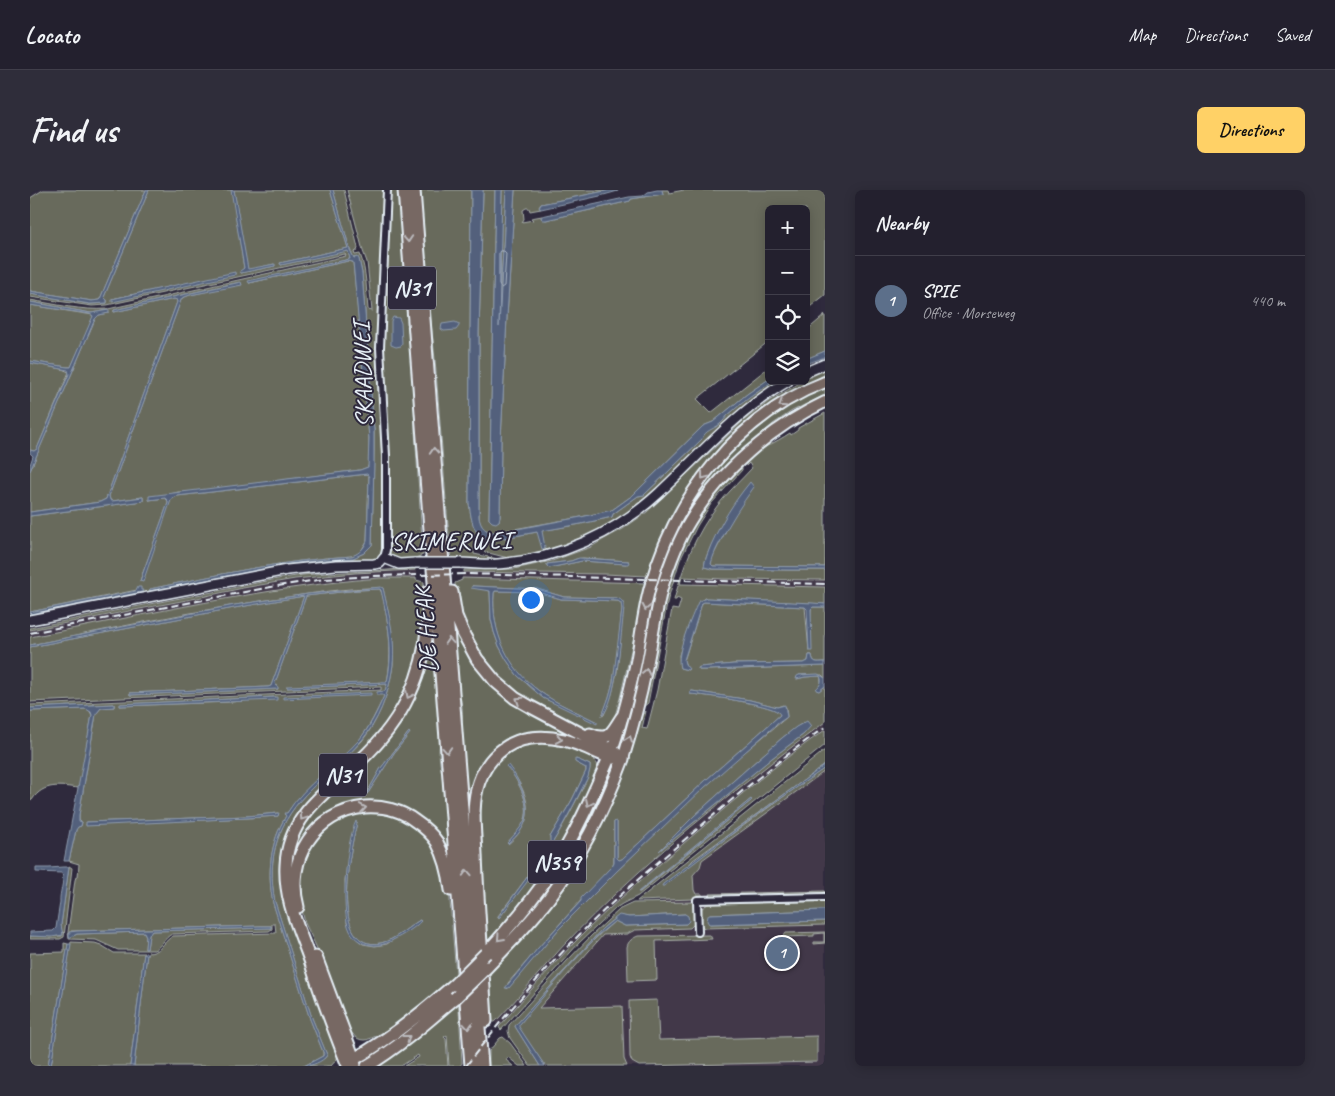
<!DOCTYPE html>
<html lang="en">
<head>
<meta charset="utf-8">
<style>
	:root { --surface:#23202e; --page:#2f2d3a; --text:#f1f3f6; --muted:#a3a3aa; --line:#403e4a; --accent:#ffd166 }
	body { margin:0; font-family:Caveat,sans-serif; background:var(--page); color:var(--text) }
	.controls { position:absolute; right:15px; top:15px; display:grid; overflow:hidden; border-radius:8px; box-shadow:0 2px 12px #0003 }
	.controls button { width:45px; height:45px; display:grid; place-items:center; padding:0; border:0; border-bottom:1px solid var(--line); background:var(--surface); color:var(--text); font:25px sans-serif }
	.you { position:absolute; left:500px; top:409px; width:18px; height:18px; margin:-12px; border:4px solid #fff; border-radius:50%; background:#1a73e8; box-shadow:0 0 0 8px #1a73e833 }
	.badge { display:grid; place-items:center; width:32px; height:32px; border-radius:50%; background:var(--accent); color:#fff; font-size:16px; font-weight:700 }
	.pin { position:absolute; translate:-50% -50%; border:2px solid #fff; box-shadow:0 1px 5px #0006 }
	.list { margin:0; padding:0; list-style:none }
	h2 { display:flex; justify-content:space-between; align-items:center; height:65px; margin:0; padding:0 20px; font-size:21px }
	h2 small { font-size:16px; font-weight:400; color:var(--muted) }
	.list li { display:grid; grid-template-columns:32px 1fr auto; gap:15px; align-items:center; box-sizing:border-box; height:90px; padding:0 20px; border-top:1px solid var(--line) }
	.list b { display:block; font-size:19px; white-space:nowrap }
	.list p { margin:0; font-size:16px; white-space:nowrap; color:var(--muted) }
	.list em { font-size:16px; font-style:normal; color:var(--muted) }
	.icon { flex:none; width:28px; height:28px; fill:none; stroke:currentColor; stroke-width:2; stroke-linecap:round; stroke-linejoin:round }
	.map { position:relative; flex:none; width:795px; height:876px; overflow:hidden; border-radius:8px }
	header { display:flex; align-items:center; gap:30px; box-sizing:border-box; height:70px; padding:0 25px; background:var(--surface); border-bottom:1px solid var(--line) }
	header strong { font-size:24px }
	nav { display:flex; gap:28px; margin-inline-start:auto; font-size:18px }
	.intro { display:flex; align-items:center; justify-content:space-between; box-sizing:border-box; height:120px; padding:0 30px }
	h1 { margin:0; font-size:35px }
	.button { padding:12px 22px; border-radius:8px; background:var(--accent); color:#111; font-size:18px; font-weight:700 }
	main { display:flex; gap:30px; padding:0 30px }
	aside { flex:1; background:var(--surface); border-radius:8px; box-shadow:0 2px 12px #0003 }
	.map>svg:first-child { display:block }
	.built { fill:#433849 }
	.green { fill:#676a5c; stroke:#a8aeaa; fill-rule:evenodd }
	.water { fill:#52617c; stroke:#8e9bae }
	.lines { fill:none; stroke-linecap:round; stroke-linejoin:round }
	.shore { stroke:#acb7c6; stroke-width:1 }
	.street-casing { stroke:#e8f1f8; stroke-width:10 }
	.secondary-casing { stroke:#e8f1f8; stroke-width:12 }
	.primary-casing { stroke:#e8f1f8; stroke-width:14 }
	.highway-casing { stroke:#e8f1f8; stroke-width:15 }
	.street { stroke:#2f2a3d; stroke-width:6 }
	.secondary { stroke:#2f2a3d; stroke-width:9 }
	.primary { stroke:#776864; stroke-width:10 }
	.highway { stroke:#776864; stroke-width:11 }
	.rail { stroke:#e8f1f8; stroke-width:2; stroke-dasharray:8 4; stroke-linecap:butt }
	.secondary-bridge-casing { stroke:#e8f1f8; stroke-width:12; stroke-linecap:butt }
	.highway-bridge-casing { stroke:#e8f1f8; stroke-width:15; stroke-linecap:butt }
	.secondary-bridge { stroke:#2f2a3d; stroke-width:9 }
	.highway-bridge { stroke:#776864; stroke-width:11 }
	.oneway { stroke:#bbbabd }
	.labels { text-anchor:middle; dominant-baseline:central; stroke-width:4; stroke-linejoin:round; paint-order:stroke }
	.shield { fill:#2f2a3d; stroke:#b0b5c0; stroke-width:1 }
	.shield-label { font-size:24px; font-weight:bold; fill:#e8f1f8 }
	.street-label { font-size:25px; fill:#e8f1f8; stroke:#2f2a3d }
</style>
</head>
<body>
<header>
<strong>Locato</strong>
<nav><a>Map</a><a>Directions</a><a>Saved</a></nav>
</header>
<div class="intro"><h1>Find us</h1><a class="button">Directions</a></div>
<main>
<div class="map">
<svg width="795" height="876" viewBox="0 0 795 876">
	<rect width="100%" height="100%" fill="#2f2a3d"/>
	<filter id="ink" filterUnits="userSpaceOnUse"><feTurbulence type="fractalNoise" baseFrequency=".02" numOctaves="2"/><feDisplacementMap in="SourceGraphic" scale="10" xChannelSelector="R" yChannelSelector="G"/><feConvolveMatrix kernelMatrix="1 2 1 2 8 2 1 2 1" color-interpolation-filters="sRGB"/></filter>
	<g filter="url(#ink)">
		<!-- built -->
		<path class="built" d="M386 380V388H350L322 390 266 398 174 413 0 447V440L167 408 213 398 265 389 325 383Z
			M432 382 574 384 606 385V393L432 388Z
			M663 387 694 389 795 390V397L663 394Z
			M795 532V540L778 552 702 612 591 708 543 754 517 782 469 837 465 832 483 813 516 775 584 705 693 611 740 573Z
			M795 578V876H515L489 835 569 744 633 726 632 696Z"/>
		<!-- green -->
		<path class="green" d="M13 0H116L70 109 69 110 62 111 0 101V8Z
			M119 0H203L202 1 214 78 211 81V83L245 76 244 74 219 80 217 78 204 0H300L318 58 250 73 251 75 318 60 320 69 219 93 318 71 323 72 335 196 339 248V273L338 277 330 280 159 302H148L119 310 135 308 138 311V313L110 391 141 309 147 306 337 284 339 286 337 351 331 361 327 364 322 366C254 370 187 385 120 399V401L259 374 292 370 323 368 334 363 342 355 344 259V240L332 83 329 69 324 68 320 60 303 0H314L328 58 327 61 324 62 325 65 330 64C337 82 336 100 338 119V120L342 121 337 72 333 61 317 0H355L347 162 353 244 352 364 347 370 292 373 0 428V424L112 402 111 400H107L0 422V326L113 311V307L82 311 80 310 79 306 151 110 152 108 160 105 212 94 210 92 84 120V122L144 109 147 110V112L76 309 70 312 0 322V281L65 129 69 125 79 123 78 120 61 123 0 112V110C25 114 52 121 78 119L316 66 315 64 77 115 62 116 0 107V104L60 114 77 113V110L74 107ZM205 83V84L82 109Z
			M361 0H368L384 193 385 241 393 365 385 368V369C374 370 364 373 359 361V256L353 169V140Z
			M389 0H441L439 313C441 328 443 344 457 351L507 342 511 343V341L551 334 582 327 583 324 608 306 614 305 672 249 673 245 678 240 689 235 697 226 714 211 743 191H753L723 210 699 229 617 308 591 328 568 342 531 358 482 369 455 362 449 354 444 357V364L468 369 469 371 422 370 418 335 405 169 397 96Z
			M453 0H465L459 329 469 331 470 327 471 250 477 127 485 0H580L511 14 509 17 511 19 500 21 499 18H496L493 20 494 29 492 32 503 30 501 28 512 26 511 28 516 30 600 11 601 9 633 4 632 0H638L639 3 654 0H795V105L776 120V19H739V151L667 209 681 223 739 177V189L717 204 683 232 673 236 603 305 582 320 551 327 462 343C454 340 450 336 449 327V143Z
			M472 0H476L468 160Z
			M0 115 63 125V128L41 177H37L0 171Z
			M795 125V161L776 169V141Z
			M0 173 32 179 39 182 7 259 4 261 0 260Z
			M795 180V184L777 196 687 264 616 395 590 508C584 528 582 548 556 539L492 505 464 486 435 442 426 403 425 393 432 390V388L615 393 617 386 574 384 434 382V380L484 379 522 371 561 357 576 348 593 339 617 322 713 231 739 211 773 191H776V189ZM553 368 598 371H599L596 374 552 371 519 378 517 376V374L541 371 546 369ZM442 396 507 399 534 407 587 408 594 414 587 482 582 504 574 525 572 526C587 492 588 455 592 419L591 413 588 411 531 409 508 402 465 401 464 403C461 442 477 478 509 501 526 514 548 522 567 532L513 508 487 485 476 469 469 456 464 442 461 429 460 401Z
			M795 196V205L762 221 743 234 734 242 720 256 656 330 615 469 597 547 591 545 623 398 645 340 669 299 692 270 724 239 755 217Z
			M795 223V377L683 376 681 374 682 368 720 293C704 313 692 331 682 354 678 362 675 369 674 377L683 379 758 380H795V390L694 389 652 387 650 394 795 397V414L674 408 662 428 658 437 649 465 650 478 658 480 654 471 672 413 674 412 775 417 779 461 781 419 783 417H795V472C787 472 783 474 782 465H779L778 471 774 473 704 474 670 477 668 478 669 480H677L795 476V488L792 485H769L767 489 775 487 790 486C792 492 791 495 786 499L789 501 795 496V532C723 586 650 643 584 705 561 727 537 751 516 775 499 794 483 814 465 832H459L455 787 534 694 610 526 616 521 612 538 617 539 627 500 642 419 648 420 651 410 647 408 646 410H644C653 376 666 343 688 315 698 302 711 290 722 278L719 273 716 276V270C729 259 745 253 760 243L761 245 768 240V238ZM662 501 720 510 747 517 753 515 756 517 757 527 699 575 652 618 587 681 528 740 477 799 478 793 517 748 582 676 584 672V632H587V668L589 670 592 669 676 590 750 525C750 524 749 523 748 522 739 514 674 505 660 504V502ZM774 532V544L742 568 629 661 664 626 694 599 752 548Z
			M712 274V280L681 314 667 336 650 370 638 409 618 513 612 518 633 414 647 365 663 334 686 301Z
			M383 378 385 379V380L325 383 265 389 213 398 167 408 0 440V438C61 426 122 413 183 402 213 396 243 389 273 385 309 381 346 382 383 378Z
			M350 388H386V390L394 392 395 441 379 500 339 559 293 597 277 612 268 625 255 653 250 673 253 708 269 753 281 794 291 817 308 864 307 869 301 876H279L295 868 297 865 282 828 245 712C236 667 248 630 282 598 298 582 317 568 332 551 348 531 358 506 362 481 367 456 358 423 353 398 317 397 280 404 243 409 162 421 81 439 0 455V447C115 425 233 397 350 388Z
			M350 399C353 405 354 412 355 418 360 443 362 467 357 492L257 497V498L357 494 355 501 353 505 354 506C347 521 340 536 330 549 307 576 276 593 257 623L254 624 256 626C240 652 237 683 243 713L280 829 293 862V866L274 876H104L117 763C132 763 131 753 143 746L246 743 245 734H242V739L239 741 142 744C134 748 131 757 124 760H88L66 750 39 749 38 742 45 690 46 687H48L49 674 39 671 46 640 47 637 51 636 52 632 49 631V625L66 524 71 518 84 517V514L0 518V515L351 500V497L0 512V457L204 418 274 406 241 496 238 497 100 503V505L248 499 245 493 276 406 328 400ZM246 507 202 512 90 516 91 514ZM248 623V626L217 628 56 635 57 632 217 626ZM230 736H241V738L122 741 119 745 117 759H115L116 746 114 742 47 744 43 746 41 741Z
			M422 417 451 480 558 552C533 542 500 532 476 551 467 558 460 567 451 575L445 704 431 546C433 531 434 515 428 501Z
			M401 420 411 548C407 560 410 578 414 590L422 682H421C417 667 412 653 401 641 355 589 270 617 262 686 261 699 264 711 267 724L317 857 315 858 266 727C233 611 320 606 370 529 384 506 394 480 398 454 400 443 399 430 401 420ZM379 542 380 543 364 563 338 603 336 604 335 603 338 601 351 578Z
			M56 519 59 520 62 525 49 598C30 596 14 592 2 610L0 611V521Z
			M795 540V555L608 706 592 714 586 718 549 753 471 840 470 839 469 837C493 809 517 781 543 754 582 714 625 678 667 642 708 607 750 571 795 540ZM721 609 722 610 610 702H609Z
			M509 553C527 553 566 558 569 580L527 665 499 707 457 756 452 737 448 625 451 606 455 589 463 574 482 558 495 555ZM546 569 560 575V577C559 588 552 599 547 609 526 651 499 690 470 727L468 728V726L501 682 521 652 520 647 542 610 556 581V578L545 572ZM478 577H479C499 604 508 630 478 654V652C484 645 492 638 495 629 501 613 487 590 478 577Z
			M795 560V575L663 670 657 677 775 591 795 578V581L672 670 670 677 663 685 664 700 666 704H672V707H664L663 709 607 711Z
			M578 580 581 581 546 658 517 705 457 772 477 747Z
			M335 620 373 626 404 652 419 699 426 785 422 789V791C409 802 348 851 334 850 325 850 321 842 317 835L292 769 275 733 272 720 268 694 277 658 301 632ZM327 633C320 659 298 763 351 753 365 750 378 737 390 730L357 754 345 756 333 754 329 751 323 745 317 733 315 690 320 653Z
			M39 676 42 678 34 747 30 749H0V746H32L31 735Z
			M795 701 793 704 682 707 680 704Z
			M795 711V720L680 724V734L795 731V735L674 738 671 735 672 718 678 714Z
			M663 712 664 734 660 738 605 740 597 744 573 745 509 818 592 816 594 869 597 876H515L488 837 489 835C518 799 549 761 585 731L595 736 656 734 655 724 599 727C587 724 581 731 572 739L485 836 486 838 510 876H500L480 848 478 841 479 835 537 771 562 745 590 719 603 713Z
			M795 742V753L784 754V752H794V743L784 744V746L753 747 756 743Z
			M680 745 682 749 626 751 627 790 598 791 597 757C598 751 603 748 608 746Z
			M41 752 65 753 71 755 84 763H114L100 876H21Z
			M34 753 38 754 18 876H0V763L34 762Z
			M627 810 629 850 787 846V872L609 876 602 872 600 867 599 811Z
			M424 814 425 817 428 814 429 820 432 873 430 876H419L417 845 414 847 416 849 418 876H374L389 867 388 865 371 876H344Z
			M473 847 480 853 497 876H489L478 867 476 870 483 876H459V861L470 848Z"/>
		<!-- water -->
		<path class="water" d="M116 0H119L74 107 77 110V113L60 114 0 104V101L62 111 69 110 70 109Z
			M201 0H204L218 79 245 74V76L211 83 210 81 214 78Z
			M300 0H303L320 60 324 68 328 67 329 69 332 83 344 240V273L342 355 334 363 323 368 292 370 259 374 119 401 120 399C187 385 254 370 322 366 330 363 334 358 337 351L339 287 337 284 147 306 141 310 113 392 110 391 138 313V311L135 308 119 310V306L330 280 338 277 339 248 323 72 318 71 219 93 218 91 320 69 318 61 251 75 250 73 318 58Z
			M441 0H453L449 143V327C451 340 458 343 471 342L551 327 582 320 603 305 673 236 683 232 717 204 739 189V191H743C728 202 712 212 698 225 695 228 693 232 690 234 683 240 675 240 672 249L614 305 608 306 583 324 582 327 551 334 512 341 515 357 514 359H512L507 342 457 351C442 344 441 327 439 313Z
			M465 0H472L469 137 476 0H485L477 127 471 250 470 327 469 331 466 333 462 332 459 329Z
			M580 0H588V1L570 6 511 19 509 18 511 14Z
			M627 0H632L633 4 601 9 600 11 516 30H513L511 28 512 26 599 7 613 6 618 2Z
			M205 82V85L82 112V109Z
			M211 92 212 95 160 105 152 108 151 110 79 306 80 310 82 311 113 307V311L0 326V322L70 312 76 309 147 112V110L144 109 84 122V120Z
			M0 112 61 123 79 120V123L69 125 65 129 0 281V275L3 266 0 263V260L4 261 7 259 39 184 38 180 0 173V171L37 177H41L63 126 60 124 0 115Z
			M363 127 369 128 371 133 372 154 371 156 366 157 361 155V131Z
			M425 132 429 134V136L426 140 414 141 411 139 412 134Z
			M795 161V167L776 174V169Z
			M720 292 724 297C711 315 700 332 690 352 686 359 683 366 681 374L683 376 795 377V380H758L683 379 674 377C675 369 678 363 681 355 692 331 703 313 720 292Z
			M549 368 598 371 599 372 598 374H596L552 371 519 378 517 376V374L541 371Z
			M445 396 507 399 534 407 587 408C593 410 594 413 594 419 591 442 587 512 572 526L579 507 583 492 592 419 591 413 588 411 531 409 508 402 465 401 464 403C461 442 478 478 509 501 527 514 548 522 567 532V534L513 508 487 485 476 469 469 456 464 442 461 429 460 401 441 398 442 396Z
			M108 397H111V400H113L112 402 0 424V422L106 401Z
			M351 397 353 398C359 425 367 453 362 481 358 506 348 531 332 550 317 568 298 582 282 598 248 630 236 667 245 712L282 828 297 865C293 872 281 876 274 876L293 866 294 864 280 829 243 713C237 682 240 653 256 626L254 623H257C275 594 306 576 329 550 340 537 347 522 354 506L353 505H347V502L355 501 357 494 257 498V496L357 492C364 461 358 431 351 400L350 399 328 400 276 406 245 493 246 496 248 497V499L100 505V503L238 497 241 496 274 406 204 418 0 457V455L205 415 278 404Z
			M677 408 783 413 795 414V417H783L781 419 782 461H779L777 419 775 417 674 412 672 413 654 470 655 474 659 479 658 480 650 478C645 463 662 427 668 412L671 410Z
			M779 465H782C783 474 787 472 795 472V476L677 480H669L668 478 670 477 704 474 774 473 778 471Z
			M788 484 795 488V496L789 501 786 500V499C790 495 793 492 790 486L775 487 766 489 767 486 769 485Z
			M662 501 720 510 747 517 755 515 757 527 747 534 674 598 587 681 528 740 479 798H475L508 758 551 711V708L582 676 584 672V632L586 631 587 632V668L589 670 592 669 676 590 750 525C750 524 749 523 748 522 739 514 674 505 660 504V502Z
			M341 503V505L253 509V507Z
			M247 507V510L90 516V514Z
			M84 514V517L71 518 66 524 49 625V631L52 632 51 636 48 637 46 640 39 671H34L62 525 61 522 56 519 0 521V518Z
			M777 531 781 536 774 544 742 568 629 661 664 626 694 599 752 548 766 537Z
			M379 542 380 543 364 563 338 603 336 604H335L338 601 351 578Z
			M545 569 549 570 560 575V579L558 587 541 620 526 647 497 692 470 727H468L501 682 520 652V647L542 610 556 581V578L545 572Z
			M478 575C484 582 488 590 492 599 502 624 498 636 478 654L477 653 478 652C484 645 491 638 495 630 501 614 487 587 476 576Z
			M795 575V578L724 627 634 696H632L633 694 705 640Z
			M721 609 722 610 609 702H608Z
			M249 623 248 626 217 628 56 636V632L217 626Z
			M326 631 327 633C320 659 298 763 351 753 365 750 378 737 390 730L391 731C385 738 373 745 363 750 356 754 350 756 341 755 332 754 325 750 320 741 310 721 316 652 326 631Z
			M33 677H39L31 735 33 745 22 747 0 746V742L23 741 26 738 30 712C29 702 35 693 32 683L6 682V678H19Z
			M795 720V731L679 734 677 731 678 726 679 724Z
			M655 724 658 726 659 731 656 734 595 736 585 731 569 744 535 781 489 835V837L515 876H510L486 838 485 836 572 739 589 725 599 727Z
			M230 736H241V738L122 741 119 745 117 759H115L116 746 114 742 47 744 39 748V742L47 741Z
			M38 754H41L21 876H18Z
			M114 763H117L104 876H100Z"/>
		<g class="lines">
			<!-- shore -->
			<path class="shore" d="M470 61H474L476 63 474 96 471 98 469 95V63Z"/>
			<defs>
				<path id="street" d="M354 368 356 360V266L350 158 357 0
					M668 742 667 710 795 707"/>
				<path id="secondary" d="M776 182 795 174
					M430 373C443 373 455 375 468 374 528 369 585 344 629 303 671 264 708 220 758 191
					M0 430 257 380 306 375 344 374 350 373 354 368 369 374 385 373"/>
				<path id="primary" d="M580 566C591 536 599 504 606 472 611 447 613 422 620 397 644 308 707 226 795 192
					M593 569C602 540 610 511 616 480 622 453 625 425 632 398 639 375 647 352 660 331 690 281 742 237 795 212"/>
				<path id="highway" d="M374 0 441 876
					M384 0 452 876
					M422 402 426 426 434 445 447 469 465 491 485 508 499 516 582 560 593 569
					M560 544C580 553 582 541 592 527
					M268 717C255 669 285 622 335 617 352 616 371 620 385 631 394 637 401 643 407 652 415 667 419 683 421 700
					M456 763C480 737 502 711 521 682 545 646 562 607 579 568
					M286 767 324 869 325 876
					M457 777C479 754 500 733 519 708 551 666 575 618 593 569
					M456 831C453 776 448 720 446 664 445 640 441 615 449 592 457 569 476 551 501 548 521 545 539 550 557 558 571 564 576 568 593 569
					M319 872C357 851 391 824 424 795
					M320 876 317 873C304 840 291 807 281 773 270 741 254 711 256 675 258 622 304 597 338 563 383 518 401 465 398 402
					M337 876C369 857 397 832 425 808"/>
			</defs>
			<!-- street casing -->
			<use href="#street" class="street-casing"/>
			<!-- secondary casing -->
			<use href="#secondary" class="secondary-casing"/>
			<!-- primary casing -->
			<use href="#primary" class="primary-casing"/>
			<!-- highway casing -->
			<use href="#highway" class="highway-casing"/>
			<!-- street -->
			<use href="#street" class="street"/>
			<!-- secondary -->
			<use href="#secondary" class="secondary"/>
			<!-- primary -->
			<use href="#primary" class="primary"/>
			<!-- highway -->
			<use href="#highway" class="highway"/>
			<!-- rail -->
			<path class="rail" d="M0 443 241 397 295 389 341 386 437 384 795 394
				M436 876C472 828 512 782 555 739 590 704 627 673 665 641 707 605 750 569 795 537"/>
			<defs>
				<path id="secondary-bridge" d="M385 373H430"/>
				<path id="highway-bridge" d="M424 795 456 763
					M425 808 457 777"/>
			</defs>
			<!-- secondary-bridge casing -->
			<use href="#secondary-bridge" class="secondary-bridge-casing"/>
			<!-- highway-bridge casing -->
			<use href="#highway-bridge" class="highway-bridge-casing"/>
			<!-- secondary-bridge -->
			<use href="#secondary-bridge" class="secondary-bridge"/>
			<!-- highway-bridge -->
			<use href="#highway-bridge" class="highway-bridge"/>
		</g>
		<!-- one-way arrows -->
		<defs><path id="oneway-chevron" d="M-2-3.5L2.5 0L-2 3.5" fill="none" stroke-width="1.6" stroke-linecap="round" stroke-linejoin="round" transform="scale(1.25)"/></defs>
		<g class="oneway">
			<use href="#oneway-chevron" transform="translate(378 49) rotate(86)"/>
			<use href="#oneway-chevron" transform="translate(752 214) rotate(147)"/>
			<use href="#oneway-chevron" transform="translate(404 261) rotate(-94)"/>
			<use href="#oneway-chevron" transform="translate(674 286) rotate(127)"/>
			<use href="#oneway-chevron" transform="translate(616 417) rotate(101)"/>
			<use href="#oneway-chevron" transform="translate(419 451) rotate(-94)"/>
			<use href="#oneway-chevron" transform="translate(616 482) rotate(-79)"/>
			<use href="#oneway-chevron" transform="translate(379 505) rotate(117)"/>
			<use href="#oneway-chevron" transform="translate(489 510) rotate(-147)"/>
			<use href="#oneway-chevron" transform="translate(529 549) rotate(10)"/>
			<use href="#oneway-chevron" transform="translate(599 549) rotate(-71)"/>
			<use href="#oneway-chevron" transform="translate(417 560) rotate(86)"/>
			<use href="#oneway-chevron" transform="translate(559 613) rotate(116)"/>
			<use href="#oneway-chevron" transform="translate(333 618) rotate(-8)"/>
			<use href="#oneway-chevron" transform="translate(273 627) rotate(124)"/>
			<use href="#oneway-chevron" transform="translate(437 683) rotate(-94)"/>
			<use href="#oneway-chevron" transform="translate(470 748) rotate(132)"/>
			<use href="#oneway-chevron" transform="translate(438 836) rotate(86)"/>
			<use href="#oneway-chevron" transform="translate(377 848) rotate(-37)"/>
		</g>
	</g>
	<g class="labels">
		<!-- shield labels -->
		<g class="shield">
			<rect x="358" y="76.5" width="48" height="43" rx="4"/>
			<rect x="289" y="563.5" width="48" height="43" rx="4"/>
			<rect x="498" y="650.5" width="58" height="43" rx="4"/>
		</g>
		<g class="shield-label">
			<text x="382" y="98">N31</text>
			<text x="313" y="585">N31</text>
			<text x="527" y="672">N359</text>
		</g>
		<!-- street labels -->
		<g class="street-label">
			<text transform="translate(333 185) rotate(-92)">SKAADWEI</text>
			<text transform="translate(421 351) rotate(-1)">SKIMERWEI</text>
			<text transform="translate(396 440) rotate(-94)">DE HEAK</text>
		</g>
	</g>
</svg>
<div class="controls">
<button>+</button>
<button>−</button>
<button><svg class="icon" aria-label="locate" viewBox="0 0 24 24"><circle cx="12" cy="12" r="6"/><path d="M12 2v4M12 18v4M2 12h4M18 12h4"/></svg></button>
<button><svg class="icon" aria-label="layers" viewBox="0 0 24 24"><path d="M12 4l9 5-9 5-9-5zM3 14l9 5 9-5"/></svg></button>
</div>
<div class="you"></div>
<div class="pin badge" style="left:752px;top:763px;background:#5c6f8a">1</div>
</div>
<aside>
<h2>Nearby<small></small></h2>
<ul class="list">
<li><span class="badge" style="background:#5c6f8a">1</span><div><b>SPIE</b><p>Office · Morseweg</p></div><em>440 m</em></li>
</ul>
</aside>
</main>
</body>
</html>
